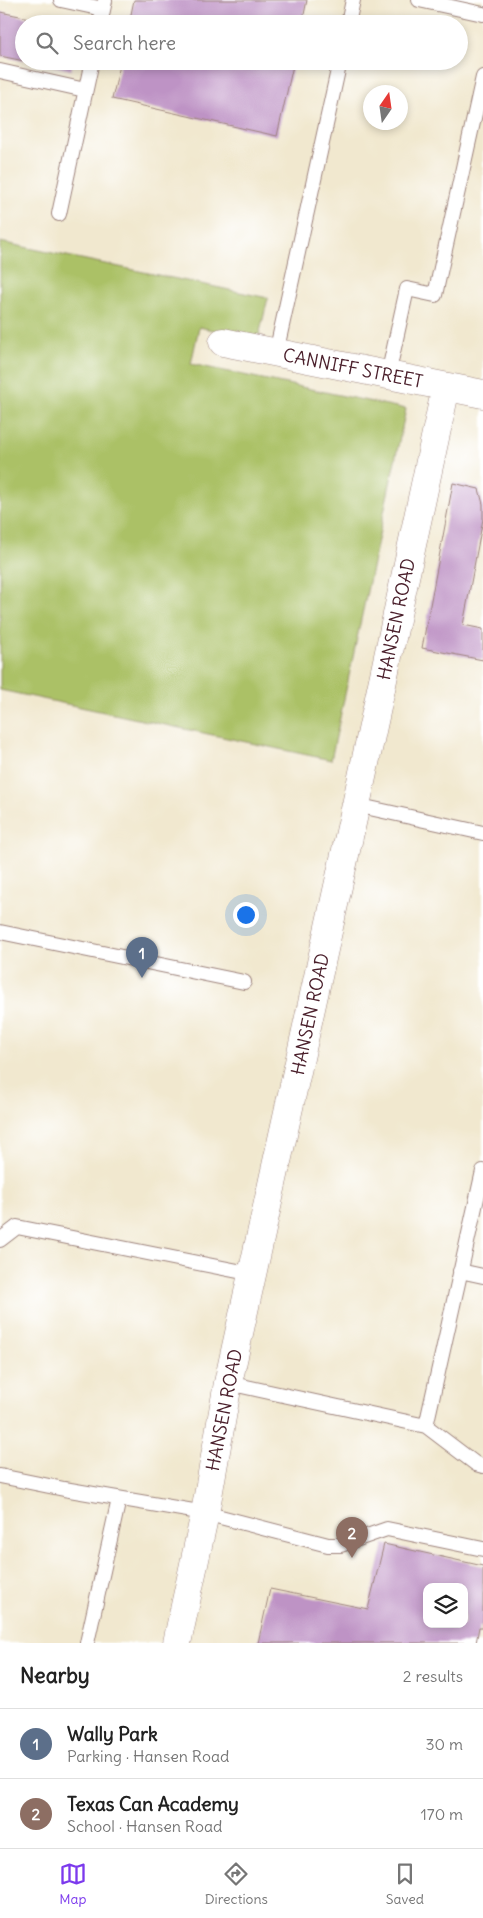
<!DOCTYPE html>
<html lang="en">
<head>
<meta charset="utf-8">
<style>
	:root { --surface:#fff; --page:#f2f2f2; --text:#222; --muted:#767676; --line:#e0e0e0; --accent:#7c3aed }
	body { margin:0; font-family:Delius,sans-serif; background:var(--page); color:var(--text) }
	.controls { position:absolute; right:15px; bottom:15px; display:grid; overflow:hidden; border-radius:10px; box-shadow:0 2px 8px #0003 }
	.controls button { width:45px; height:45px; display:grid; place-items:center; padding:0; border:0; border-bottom:1px solid var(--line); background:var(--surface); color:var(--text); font:25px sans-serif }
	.compass { position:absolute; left:363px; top:85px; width:45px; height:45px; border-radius:50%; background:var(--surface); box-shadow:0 2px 8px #0003; rotate:13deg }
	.you { position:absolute; left:245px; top:914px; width:18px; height:18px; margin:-12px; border:4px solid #fff; border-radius:50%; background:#1a73e8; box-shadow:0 0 0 8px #1a73e833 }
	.badge { display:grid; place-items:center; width:32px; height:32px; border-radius:50%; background:var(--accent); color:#fff; font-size:16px; font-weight:700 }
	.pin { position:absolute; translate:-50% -41px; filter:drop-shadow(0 1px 2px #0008) }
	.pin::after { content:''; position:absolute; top:26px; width:18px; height:15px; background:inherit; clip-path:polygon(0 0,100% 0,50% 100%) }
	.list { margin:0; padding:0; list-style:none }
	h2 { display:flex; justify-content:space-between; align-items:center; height:65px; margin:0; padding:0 20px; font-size:21px }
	h2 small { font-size:16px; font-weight:400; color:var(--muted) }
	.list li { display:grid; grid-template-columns:32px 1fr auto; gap:15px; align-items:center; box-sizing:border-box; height:70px; padding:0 20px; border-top:1px solid var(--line) }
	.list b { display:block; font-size:19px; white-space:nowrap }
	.list p { margin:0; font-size:16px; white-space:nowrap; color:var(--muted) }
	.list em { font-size:16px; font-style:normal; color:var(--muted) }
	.icon { flex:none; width:28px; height:28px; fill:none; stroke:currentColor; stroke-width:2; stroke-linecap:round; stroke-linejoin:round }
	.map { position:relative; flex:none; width:483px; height:1643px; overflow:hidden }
	.search { position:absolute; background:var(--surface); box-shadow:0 2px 8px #0003; left:15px; right:15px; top:15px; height:55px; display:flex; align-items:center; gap:12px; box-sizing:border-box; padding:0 18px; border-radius:28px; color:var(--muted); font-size:19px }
	.sheet { height:205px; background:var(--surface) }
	nav { display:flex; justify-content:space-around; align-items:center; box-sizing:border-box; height:70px; border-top:1px solid var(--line); background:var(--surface); font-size:14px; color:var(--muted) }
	nav a { display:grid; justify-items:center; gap:2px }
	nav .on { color:var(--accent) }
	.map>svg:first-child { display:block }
	.green { fill:#abc166; stroke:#7a7048 }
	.building { fill:#be93c5; fill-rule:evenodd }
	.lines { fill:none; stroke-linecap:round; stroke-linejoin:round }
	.lane-casing { stroke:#9e847d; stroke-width:16 }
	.street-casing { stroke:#9e847d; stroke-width:29 }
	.lane { stroke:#fff; stroke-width:14 }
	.street { stroke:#fff; stroke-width:28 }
	.labels { text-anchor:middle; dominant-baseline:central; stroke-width:5; stroke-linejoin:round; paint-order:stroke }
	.street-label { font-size:18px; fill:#4a1f2b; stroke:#fff }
</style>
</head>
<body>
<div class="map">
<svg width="483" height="1643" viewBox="0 0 483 1643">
	<rect width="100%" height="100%" fill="#fff"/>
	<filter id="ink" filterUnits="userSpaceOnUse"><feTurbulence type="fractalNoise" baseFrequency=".02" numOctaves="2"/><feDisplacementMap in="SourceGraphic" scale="10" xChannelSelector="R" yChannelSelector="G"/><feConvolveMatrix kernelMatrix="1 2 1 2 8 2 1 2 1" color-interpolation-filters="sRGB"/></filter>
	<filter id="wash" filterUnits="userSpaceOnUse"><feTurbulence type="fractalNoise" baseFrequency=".0096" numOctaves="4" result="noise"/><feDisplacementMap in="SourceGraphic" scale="20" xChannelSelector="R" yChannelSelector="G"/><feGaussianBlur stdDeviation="1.12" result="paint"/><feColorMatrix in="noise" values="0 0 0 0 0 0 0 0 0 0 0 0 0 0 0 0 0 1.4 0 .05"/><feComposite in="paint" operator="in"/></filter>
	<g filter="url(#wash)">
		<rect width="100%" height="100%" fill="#f1e8cf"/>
		<!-- green -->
		<path class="green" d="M0 242 268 298 258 340 199 327 191 364 406 409 331 760 0 690Z"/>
		<g id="blocks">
			<!-- building -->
			<path class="building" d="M134 0H307L302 24H129Z
				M0 12 54 23V24H24V61L0 56Z
				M31 61H73L71 70Z
				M121 61H294L277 136 112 99Z
				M453 483 479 489 483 504V519L463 625 483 629V660L422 648Z
				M384 1544 483 1566V1627H479L476 1643H258L270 1589 368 1609ZM427 1587H464V1624H427Z"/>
		</g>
	</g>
	<g filter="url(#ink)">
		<use href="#blocks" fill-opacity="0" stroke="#9e847d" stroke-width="1"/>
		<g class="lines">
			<defs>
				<path id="lane" d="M61 0 103 9
					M419 0 483 14
					M100 24 105 1
					M348 24 353 0
					M0 71 85 90
					M59 214 92 61
					M276 353 340 61
					M388 375 407 289 435 295 483 77
					M356 805 483 833
					M0 932 244 982
					M0 1240 17 1227 253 1274
					M460 1271 483 1276
					M228 1383 426 1426 476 1464 483 1466
					M426 1426 483 1171
					M0 1476 64 1489 205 1513 328 1545H341L387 1529 483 1549
					M87 1643 119 1499"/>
				<path id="street" d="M223 342 483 394
					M177 1643 205 1513 228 1383 356 805 446 387"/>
			</defs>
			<!-- lane casing -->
			<use href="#lane" class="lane-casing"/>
			<!-- street casing -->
			<use href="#street" class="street-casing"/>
			<!-- lane -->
			<use href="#lane" class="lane"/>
			<!-- street -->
			<use href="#street" class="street"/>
		</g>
	</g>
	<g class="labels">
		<!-- street labels -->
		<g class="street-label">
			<text transform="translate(353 368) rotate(11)">CANNIFF STREET</text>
			<text transform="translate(396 619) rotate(-78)">HANSEN ROAD</text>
			<text transform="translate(310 1014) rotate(-78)">HANSEN ROAD</text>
			<text transform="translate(224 1410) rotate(-79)">HANSEN ROAD</text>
		</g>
	</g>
</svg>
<div class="controls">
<button><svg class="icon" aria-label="layers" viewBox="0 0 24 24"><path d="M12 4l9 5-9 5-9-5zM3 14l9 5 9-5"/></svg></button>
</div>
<svg class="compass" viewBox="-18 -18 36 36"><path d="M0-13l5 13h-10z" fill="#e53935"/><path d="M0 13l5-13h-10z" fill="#767676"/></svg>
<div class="you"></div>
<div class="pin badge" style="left:142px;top:978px;background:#5c6f8a">1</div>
<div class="pin badge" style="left:352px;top:1558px;background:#8d6e63">2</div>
<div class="search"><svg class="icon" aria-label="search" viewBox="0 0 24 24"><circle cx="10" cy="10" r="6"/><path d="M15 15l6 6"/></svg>Search here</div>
</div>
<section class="sheet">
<h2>Nearby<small>2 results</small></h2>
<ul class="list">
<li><span class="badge" style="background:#5c6f8a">1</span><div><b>Wally Park</b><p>Parking · Hansen Road</p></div><em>30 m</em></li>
<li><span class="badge" style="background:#8d6e63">2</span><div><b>Texas Can Academy</b><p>School · Hansen Road</p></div><em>170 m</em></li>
</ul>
</section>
<nav>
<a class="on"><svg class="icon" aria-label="map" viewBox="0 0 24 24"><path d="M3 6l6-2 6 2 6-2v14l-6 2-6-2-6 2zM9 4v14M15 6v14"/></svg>Map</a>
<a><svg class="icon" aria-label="directions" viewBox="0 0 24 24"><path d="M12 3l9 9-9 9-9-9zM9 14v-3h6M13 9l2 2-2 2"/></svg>Directions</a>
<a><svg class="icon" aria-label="saved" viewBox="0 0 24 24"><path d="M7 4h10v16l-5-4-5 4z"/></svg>Saved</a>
</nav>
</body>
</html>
